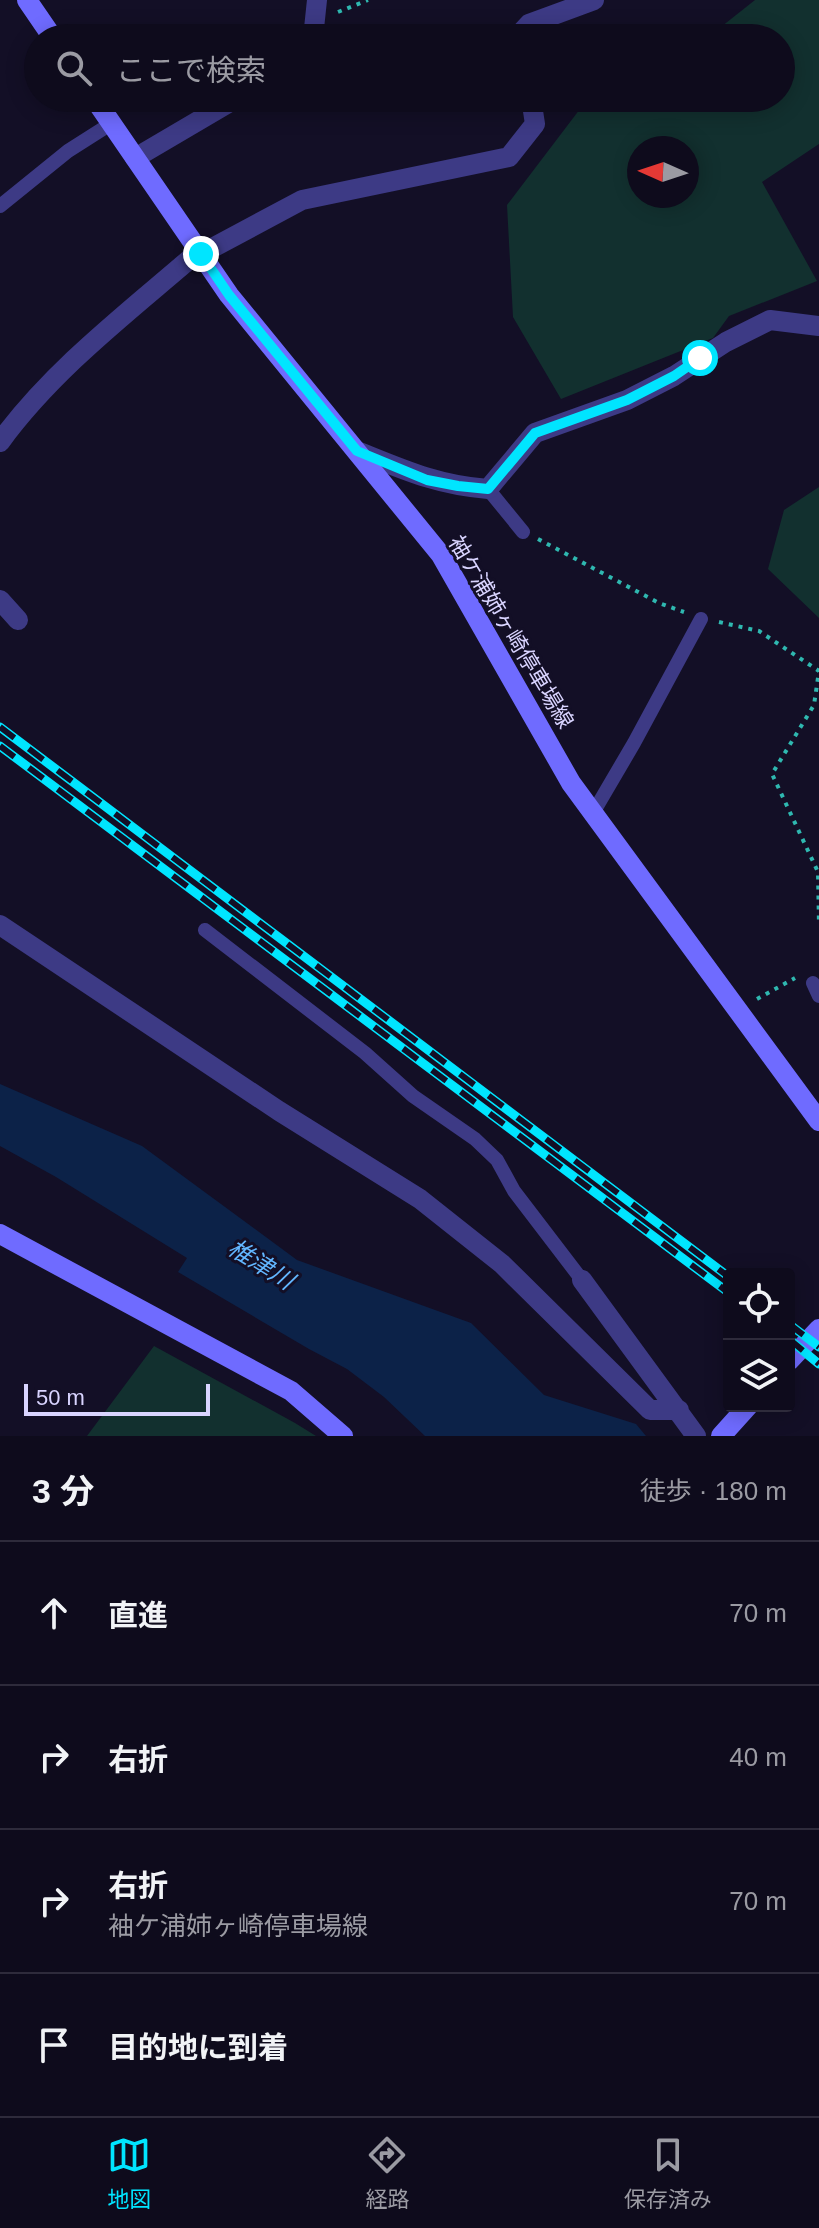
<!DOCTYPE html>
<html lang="ja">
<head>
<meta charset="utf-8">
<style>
	:root { --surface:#0e0b1c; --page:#1c1929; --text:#f1f3f6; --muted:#9b9ba3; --line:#2e2b3b; --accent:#00e5ff }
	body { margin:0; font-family:Arial,"Noto Sans JP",sans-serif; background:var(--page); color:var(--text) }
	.controls { position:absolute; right:24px; bottom:24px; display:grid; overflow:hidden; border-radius:8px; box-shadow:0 4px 20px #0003 }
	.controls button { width:72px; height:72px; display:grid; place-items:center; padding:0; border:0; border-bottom:2px solid var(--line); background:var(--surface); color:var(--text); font:40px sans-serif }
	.compass { position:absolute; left:627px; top:136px; width:72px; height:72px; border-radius:50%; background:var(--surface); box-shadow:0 4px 20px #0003; rotate:273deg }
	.scale { position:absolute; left:24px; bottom:20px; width:186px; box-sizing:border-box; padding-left:8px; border:4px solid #d9d4ff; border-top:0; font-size:22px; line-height:28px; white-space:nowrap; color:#d9d4ff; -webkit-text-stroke:6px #130f26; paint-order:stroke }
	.stop { position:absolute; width:24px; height:24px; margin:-18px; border:6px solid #00e5ff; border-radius:50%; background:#fff }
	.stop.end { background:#00e5ff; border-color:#fff; box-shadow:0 2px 8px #0008 }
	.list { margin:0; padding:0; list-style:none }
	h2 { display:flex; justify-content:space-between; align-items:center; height:104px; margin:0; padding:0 32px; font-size:34px }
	h2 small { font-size:26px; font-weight:400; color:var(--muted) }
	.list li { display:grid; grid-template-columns:52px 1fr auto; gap:24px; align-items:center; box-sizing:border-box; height:144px; padding:0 32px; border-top:2px solid var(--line) }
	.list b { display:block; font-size:30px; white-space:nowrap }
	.list p { margin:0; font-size:26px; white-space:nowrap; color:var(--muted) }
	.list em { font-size:26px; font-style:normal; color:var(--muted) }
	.icon { flex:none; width:44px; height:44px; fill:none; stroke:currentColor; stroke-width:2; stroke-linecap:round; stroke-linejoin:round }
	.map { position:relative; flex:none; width:819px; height:1436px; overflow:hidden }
	.search { position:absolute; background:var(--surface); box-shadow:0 4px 20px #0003; left:24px; right:24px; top:24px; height:88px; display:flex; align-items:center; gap:20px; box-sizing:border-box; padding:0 28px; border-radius:44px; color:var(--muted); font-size:30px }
	.sheet { height:680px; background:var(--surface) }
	nav { display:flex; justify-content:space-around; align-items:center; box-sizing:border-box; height:112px; border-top:2px solid var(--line); background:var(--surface); font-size:22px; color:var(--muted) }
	nav a { display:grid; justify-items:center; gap:4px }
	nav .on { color:var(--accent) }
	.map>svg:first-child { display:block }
	.green { fill:#12302f; fill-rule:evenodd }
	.water { fill:#0c2248 }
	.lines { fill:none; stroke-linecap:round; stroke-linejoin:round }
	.path { stroke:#2fb8b0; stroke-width:4; stroke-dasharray:4 6; stroke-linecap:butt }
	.lane { stroke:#3d3a85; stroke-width:14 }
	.street { stroke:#3d3a85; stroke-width:20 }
	.secondary { stroke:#6f6bff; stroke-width:20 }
	.rail-casing { stroke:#00e5ff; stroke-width:9 }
	.rail { stroke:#130f26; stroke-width:6; stroke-dasharray:18; stroke-linecap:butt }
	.route { stroke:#00e5ff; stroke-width:10 }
	.labels { text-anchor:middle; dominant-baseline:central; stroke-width:6; stroke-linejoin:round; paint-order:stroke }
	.street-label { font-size:22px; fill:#d9d4ff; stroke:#130f26 }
	.water-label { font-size:24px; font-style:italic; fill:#62b6ff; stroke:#130f26 }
</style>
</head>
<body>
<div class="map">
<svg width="819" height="1436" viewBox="0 0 819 1436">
	<rect width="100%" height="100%" fill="#130f26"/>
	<!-- green -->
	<path class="green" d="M755 0H819V144L762 182 817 281 729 316 713 338 561 399 513 317 507 205 583 105 597 98H781V38H707ZM687 148V196H639V148Z
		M819 487V618L768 569 784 510Z
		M154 1346 295 1423 316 1436H87Z"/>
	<!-- water -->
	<path class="water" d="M0 1084 142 1146 297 1260 471 1323 544 1395 636 1424 646 1436H425L384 1397 347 1369 309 1349 178 1272 187 1258 56 1177 0 1146Z"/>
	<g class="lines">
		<!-- path -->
		<path class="path" d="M338 12 368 0
			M538 539 659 603 684 612
			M719 622 759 631 819 671 814 705 772 774 818 872 819 925
			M757 999 795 978"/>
		<!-- lane -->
		<path class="lane" d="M0 206 68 151 112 123
			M488 489 523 532
			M593 813 634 743 701 619
			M205 930 365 1053 413 1096 475 1139 497 1160 514 1191 582 1280
			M813 983 819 996"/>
		<!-- street -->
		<path class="street" d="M313 38 317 0
			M516 38 529 24 594 0
			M135 158 237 98
			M201 254 302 200 509 157 535 124 531 98
			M0 442C54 368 130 311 199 251
			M357 451C404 470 437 485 488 489L535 433 627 400 674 376 726 342 770 320 819 326
			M0 600 18 620
			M0 925 279 1111 420 1199 502 1264 650 1410H679
			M582 1280 696 1436"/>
		<!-- secondary -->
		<path class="secondary" d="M27 0 53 38
			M94 98 229 295 441 555 571 783 819 1121
			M0 1234 291 1391 343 1436
			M789 1361 819 1329
			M721 1436 748 1406"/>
		<defs>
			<path id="rail" d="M0 727 729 1277
				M0 746 729 1293
				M789 1324 819 1347
				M789 1339 819 1364"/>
		</defs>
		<!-- rail casing -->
		<use href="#rail" class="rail-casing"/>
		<!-- rail -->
		<use href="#rail" class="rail"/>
	</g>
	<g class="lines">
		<!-- route -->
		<path class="route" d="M201 254 229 295 357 451 427 480 458 486 488 489 535 433 627 400 674 376 700 358"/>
	</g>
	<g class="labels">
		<!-- street labels -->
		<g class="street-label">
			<text transform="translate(511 632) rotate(59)">袖ケ浦姉ヶ崎停車場線</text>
		</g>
		<!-- water labels -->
		<g class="water-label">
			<text transform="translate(261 1264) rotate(32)">椎津川</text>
		</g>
	</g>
</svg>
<div class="controls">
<button><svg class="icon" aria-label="locate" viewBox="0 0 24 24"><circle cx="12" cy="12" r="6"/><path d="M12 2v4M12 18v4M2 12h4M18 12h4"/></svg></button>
<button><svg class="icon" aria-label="layers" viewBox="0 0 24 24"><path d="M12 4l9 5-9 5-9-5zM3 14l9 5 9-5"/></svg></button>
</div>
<svg class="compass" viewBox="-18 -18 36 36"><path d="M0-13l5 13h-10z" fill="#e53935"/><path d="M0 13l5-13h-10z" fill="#9b9ba3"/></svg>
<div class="scale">50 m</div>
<div class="stop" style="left:700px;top:358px"></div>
<div class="stop end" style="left:201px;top:254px"></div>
<div class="search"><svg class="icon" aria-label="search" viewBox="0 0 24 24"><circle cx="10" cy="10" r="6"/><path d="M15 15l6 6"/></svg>ここで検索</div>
</div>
<section class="sheet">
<h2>3 分<small>徒歩 · 180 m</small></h2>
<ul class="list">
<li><svg class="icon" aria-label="ahead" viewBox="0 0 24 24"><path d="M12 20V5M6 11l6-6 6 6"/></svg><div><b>直進</b></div><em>70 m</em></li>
<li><svg class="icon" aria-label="right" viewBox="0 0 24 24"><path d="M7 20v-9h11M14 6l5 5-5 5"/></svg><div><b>右折</b></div><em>40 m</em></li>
<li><svg class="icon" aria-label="right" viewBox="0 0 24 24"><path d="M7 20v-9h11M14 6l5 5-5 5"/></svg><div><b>右折</b><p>袖ケ浦姉ヶ崎停車場線</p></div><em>70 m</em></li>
<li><svg class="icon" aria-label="arrive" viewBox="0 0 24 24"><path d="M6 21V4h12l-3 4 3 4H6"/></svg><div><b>目的地に到着</b></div></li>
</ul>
</section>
<nav>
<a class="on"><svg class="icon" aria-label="map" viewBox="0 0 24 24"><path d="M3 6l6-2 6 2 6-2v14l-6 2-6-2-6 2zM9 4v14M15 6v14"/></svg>地図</a>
<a><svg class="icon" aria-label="directions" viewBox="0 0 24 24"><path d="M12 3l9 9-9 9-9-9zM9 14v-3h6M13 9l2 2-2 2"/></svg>経路</a>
<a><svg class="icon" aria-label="saved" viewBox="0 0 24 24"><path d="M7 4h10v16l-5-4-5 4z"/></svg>保存済み</a>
</nav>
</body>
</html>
